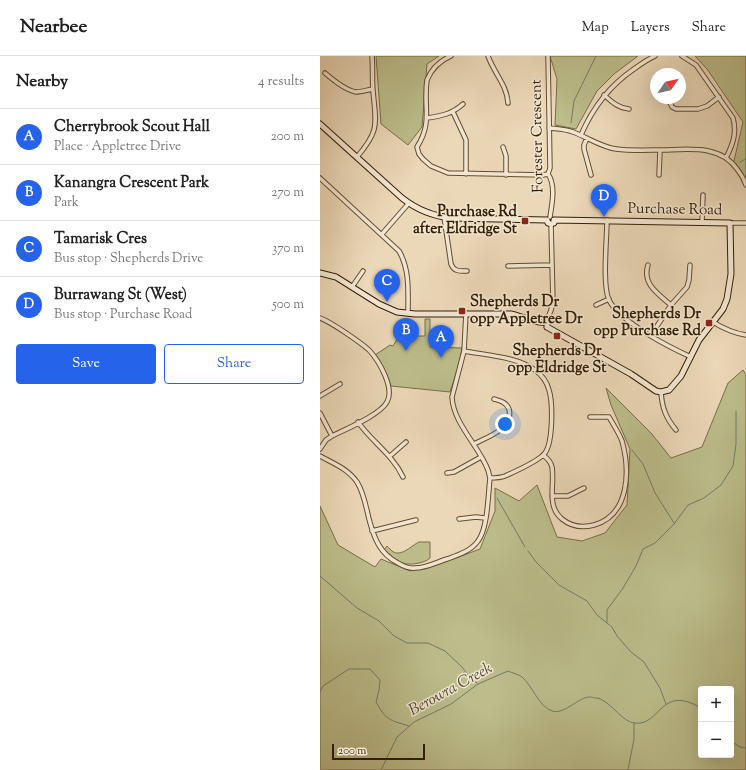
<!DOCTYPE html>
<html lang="en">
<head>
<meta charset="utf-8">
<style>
	:root { --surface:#fff; --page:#f2f2f2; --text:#222; --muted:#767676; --line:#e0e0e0; --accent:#2563eb }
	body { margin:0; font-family:"Sorts Mill Goudy",serif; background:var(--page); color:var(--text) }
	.controls { position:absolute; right:12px; bottom:12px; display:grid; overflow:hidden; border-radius:4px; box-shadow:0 4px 16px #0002 }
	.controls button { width:36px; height:36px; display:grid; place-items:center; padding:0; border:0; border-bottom:1px solid var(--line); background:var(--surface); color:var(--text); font:20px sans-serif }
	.compass { position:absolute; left:330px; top:12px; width:36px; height:36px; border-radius:50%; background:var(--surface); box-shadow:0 4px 16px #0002; rotate:56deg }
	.scale { position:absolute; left:12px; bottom:10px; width:93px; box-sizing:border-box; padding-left:4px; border:2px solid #351f06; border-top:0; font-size:11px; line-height:14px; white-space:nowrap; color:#351f06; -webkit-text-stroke:3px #f2e6d1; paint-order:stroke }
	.you { position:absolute; left:185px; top:368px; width:14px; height:14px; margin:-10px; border:3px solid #fff; border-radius:50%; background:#1a73e8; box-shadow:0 0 0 6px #1a73e833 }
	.badge { display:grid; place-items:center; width:26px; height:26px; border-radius:50%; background:var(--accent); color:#fff; font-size:13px; font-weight:700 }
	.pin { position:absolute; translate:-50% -33px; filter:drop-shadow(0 1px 2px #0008) }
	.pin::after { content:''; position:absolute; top:21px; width:14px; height:12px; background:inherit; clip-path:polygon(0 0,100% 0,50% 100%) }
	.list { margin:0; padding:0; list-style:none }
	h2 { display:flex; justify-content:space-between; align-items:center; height:52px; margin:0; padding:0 16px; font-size:17px }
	h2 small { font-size:13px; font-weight:400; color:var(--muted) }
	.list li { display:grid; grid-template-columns:26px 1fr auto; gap:12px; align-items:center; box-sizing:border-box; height:56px; padding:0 16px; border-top:1px solid var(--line) }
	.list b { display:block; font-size:15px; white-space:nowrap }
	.list p { margin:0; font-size:13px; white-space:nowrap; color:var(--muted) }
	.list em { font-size:13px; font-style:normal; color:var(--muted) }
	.actions { display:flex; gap:8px; padding:12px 16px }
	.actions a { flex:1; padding:9px 0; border:1px solid var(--accent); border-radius:4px; text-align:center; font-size:14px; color:var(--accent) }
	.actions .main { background:var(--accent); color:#fff }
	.map { position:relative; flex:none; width:426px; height:714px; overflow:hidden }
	header { display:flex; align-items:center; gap:24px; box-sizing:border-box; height:56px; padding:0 20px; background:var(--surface); border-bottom:1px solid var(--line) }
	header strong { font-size:19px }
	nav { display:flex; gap:22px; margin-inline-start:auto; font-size:14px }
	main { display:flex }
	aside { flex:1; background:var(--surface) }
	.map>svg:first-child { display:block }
	.green { fill:#bcbd8b; stroke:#786e48; fill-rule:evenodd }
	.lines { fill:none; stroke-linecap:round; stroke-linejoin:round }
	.stream { stroke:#707c6a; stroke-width:1 }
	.street-casing { stroke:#624d32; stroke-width:5.5 }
	.secondary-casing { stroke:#351f06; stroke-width:7 }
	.street { stroke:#f2e6d1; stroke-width:3.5 }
	.secondary { stroke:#f2e6d1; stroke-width:5 }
	.poi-dot { fill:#8f2418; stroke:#f2e6d1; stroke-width:1.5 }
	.labels { text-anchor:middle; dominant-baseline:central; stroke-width:3; stroke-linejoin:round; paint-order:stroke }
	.street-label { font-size:15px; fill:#351f06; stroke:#f2e6d1 }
	.poi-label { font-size:15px; font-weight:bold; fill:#351f06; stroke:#f2e6d1; text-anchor:end }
	.water-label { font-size:16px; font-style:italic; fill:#534e38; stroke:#f2e6d1 }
</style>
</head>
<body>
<header>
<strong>Nearbee</strong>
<nav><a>Map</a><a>Layers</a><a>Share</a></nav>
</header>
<main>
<aside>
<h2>Nearby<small>4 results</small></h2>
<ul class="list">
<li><span class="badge">A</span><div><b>Cherrybrook Scout Hall</b><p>Place · Appletree Drive</p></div><em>200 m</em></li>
<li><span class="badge">B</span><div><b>Kanangra Crescent Park</b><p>Park</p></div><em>270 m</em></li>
<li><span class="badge">C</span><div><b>Tamarisk Cres</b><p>Bus stop · Shepherds Drive</p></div><em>370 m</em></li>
<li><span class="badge">D</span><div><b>Burrawang St (West)</b><p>Bus stop · Purchase Road</p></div><em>500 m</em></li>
</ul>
<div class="actions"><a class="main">Save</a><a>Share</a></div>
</aside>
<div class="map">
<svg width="426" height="714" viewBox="0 0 426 714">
	<rect width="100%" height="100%" fill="#ebd8b8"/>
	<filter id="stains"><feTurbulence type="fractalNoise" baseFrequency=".005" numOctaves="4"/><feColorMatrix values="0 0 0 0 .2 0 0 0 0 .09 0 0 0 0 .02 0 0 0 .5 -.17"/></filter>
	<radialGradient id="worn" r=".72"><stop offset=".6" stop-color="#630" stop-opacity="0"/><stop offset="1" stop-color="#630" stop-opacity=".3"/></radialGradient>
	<!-- green -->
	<path class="green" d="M56 0H119L107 8 102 71 88 89 61 68Z
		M230 0H318L294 18 277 35 256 73 235 69 237 23Z
		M375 0H426V128L413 109 423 66 387 13Z
		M105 263H110V291L142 292 139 309 130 336 71 330 55 299 70 289 73 290 79 280H105Z
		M423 314 426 319V714H0V450L18 489 55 511 61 503 90 515 128 505 160 493 175 455V432L199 445 217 429 237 481 262 485 285 477 307 449 310 393 291 349 286 332 331 377 351 402 382 391 408 327ZM381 633H411V699H381Z
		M99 486H110V502C107 505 103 506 99 507 82 511 76 504 64 494L67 490C69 492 71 494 72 495 81 502 92 489 99 486Z"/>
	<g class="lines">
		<!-- stream -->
		<path class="stream" d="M251 67 254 45 276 0
			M420 106 426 103
			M312 394 323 408 335 437 354 467
			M177 442 205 491
			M208 495 216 506 239 529 267 545 277 559 292 571 297 580 311 596 324 606 340 632 346 648
			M0 520 37 552 59 565 74 580 87 587H108L125 595 142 611 150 622 157 627
			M287 566V554L303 532 316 510 323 493 335 487 354 468 368 449 384 442 401 429 413 410 416 388V355
			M0 636 3 630 29 613H50L60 624 59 634 56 646C66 664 69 664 89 670
			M411 685 420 691 426 692
			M61 714 77 681 94 666 131 648 158 628 188 615C192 617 198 618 202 621 212 629 219 651 232 655 243 659 257 643 268 641 268 641 273 641 274 642 276 642 280 642 282 644 293 649 302 665 314 667 341 671 340 627 381 652
			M308 714 314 683V667"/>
		<defs>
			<path id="street" d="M131 0C119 5 112 12 107 24 103 51 113 66 97 91L99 98 103 103 111 110 128 117 223 119 228 118
				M168 0C174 17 187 29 188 47
				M362 0 376 9 413 62C417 77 413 88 406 102
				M5 17C13 24 25 34 36 36 41 36 47 34 53 33
				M284 39C292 46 298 52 309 53
				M348 42 352 51 356 53H378L387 50 399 41
				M133 56 146 84V118
				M107 62C121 60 132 58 143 48
				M229 72C238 73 245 73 253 76 267 81 281 91 296 93 311 95 329 94 344 94 370 93 400 89 417 113 421 118 424 123 426 129
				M261 79C273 51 289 30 314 13 321 8 328 3 335 0
				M267 82 264 89V93L271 119
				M183 91 186 100V119
				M37 101C60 74 56 68 53 35 52 23 53 12 52 0
				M228 118 230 112 228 0
				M228 118C236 129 232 148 230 161
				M339 119 340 94
				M0 122 79 195C90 214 88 236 88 257
				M124 161 131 208C134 216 140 215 147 215
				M287 164C287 182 282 229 289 244 300 266 349 291 371 301
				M382 166 383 139
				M410 167H426
				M62 178 89 147
				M328 209C322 228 338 238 351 249
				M188 210 232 209
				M32 231 43 215
				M276 249 289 243
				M0 262C11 266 40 286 49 294 59 305 75 332 67 346 60 359 26 373 12 380L6 384 0 393
				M393 266C404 273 413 277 426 279
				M226 267 231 254 233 246 231 168
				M331 279 351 249 367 231 369 224 370 209
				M144 295C166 299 198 301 215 314 222 319 227 326 229 334 233 347 233 386 225 397 219 405 194 416 185 420 180 422 175 422 170 422
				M341 336C342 352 346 362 356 374
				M0 340 20 328
				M0 357 12 380
				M38 366C52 386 73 399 83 421
				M154 388C167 381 194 373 189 353 186 346 181 345 174 343
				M223 399C227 402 231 406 232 411 235 429 226 450 242 463 252 471 263 472 274 469 310 459 310 414 302 385 299 377 293 368 289 361H270
				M0 400C13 407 28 413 37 426 44 437 46 451 49 463 54 482 60 498 78 507 83 510 89 513 95 512 106 512 117 506 127 503 138 499 151 495 158 485 168 472 168 439 170 422L168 414C159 390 133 367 132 341L144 295 146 257
				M70 400 86 386
				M127 417 134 416 161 401
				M232 440H248L264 432
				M139 463 156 461 165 462
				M52 475 96 464"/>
			<path id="secondary" d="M0 68 82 142C96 153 112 160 131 162L227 164
				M227 164 228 167 231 168 234 167V164
				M0 217 16 221 59 248 77 256 95 258H191C201 260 217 268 225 266L227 268V271
				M227 271 311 318 336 335 341 336 349 334 361 320 379 284 403 253 407 243 411 218 410 167 234 164"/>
		</defs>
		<!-- street casing -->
		<use href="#street" class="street-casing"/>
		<!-- secondary casing -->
		<use href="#secondary" class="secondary-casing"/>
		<!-- street -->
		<use href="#street" class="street"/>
		<!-- secondary -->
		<use href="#secondary" class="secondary"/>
	</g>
	<!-- markers -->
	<g class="poi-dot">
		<rect x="201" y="161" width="8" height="8" rx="2"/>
		<rect x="138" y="251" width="8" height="8" rx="2"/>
		<rect x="385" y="263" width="8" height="8" rx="2"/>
		<rect x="233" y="276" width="8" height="8" rx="2"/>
	</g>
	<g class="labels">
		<!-- street labels -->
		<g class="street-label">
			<text transform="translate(218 80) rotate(-91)">Forester Crescent</text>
			<text transform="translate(355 154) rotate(1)">Purchase Road</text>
		</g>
		<!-- poi labels -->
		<g class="poi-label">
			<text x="197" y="156">Purchase Rd<tspan x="197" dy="17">after Eldridge St</tspan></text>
			<text x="150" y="246" text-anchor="start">Shepherds Dr<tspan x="150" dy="17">opp Appletree Dr</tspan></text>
			<text x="381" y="258">Shepherds Dr<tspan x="381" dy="17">opp Purchase Rd</tspan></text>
			<text x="237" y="295" text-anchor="middle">Shepherds Dr<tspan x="237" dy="17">opp Eldridge St</tspan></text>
		</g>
		<!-- water labels -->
		<g class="water-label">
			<text transform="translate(131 634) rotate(-29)">Berowra Creek</text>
		</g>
	</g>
	<rect width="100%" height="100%" filter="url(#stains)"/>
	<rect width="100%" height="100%" fill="url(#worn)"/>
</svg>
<div class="controls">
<button>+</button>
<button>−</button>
</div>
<svg class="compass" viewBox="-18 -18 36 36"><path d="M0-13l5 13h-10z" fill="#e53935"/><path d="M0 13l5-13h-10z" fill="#767676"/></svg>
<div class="scale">200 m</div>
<div class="you"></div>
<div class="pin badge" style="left:121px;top:302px">A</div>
<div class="pin badge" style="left:86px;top:295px">B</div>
<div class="pin badge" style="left:67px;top:246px">C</div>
<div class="pin badge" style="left:284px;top:161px">D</div>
</div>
</main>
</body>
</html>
